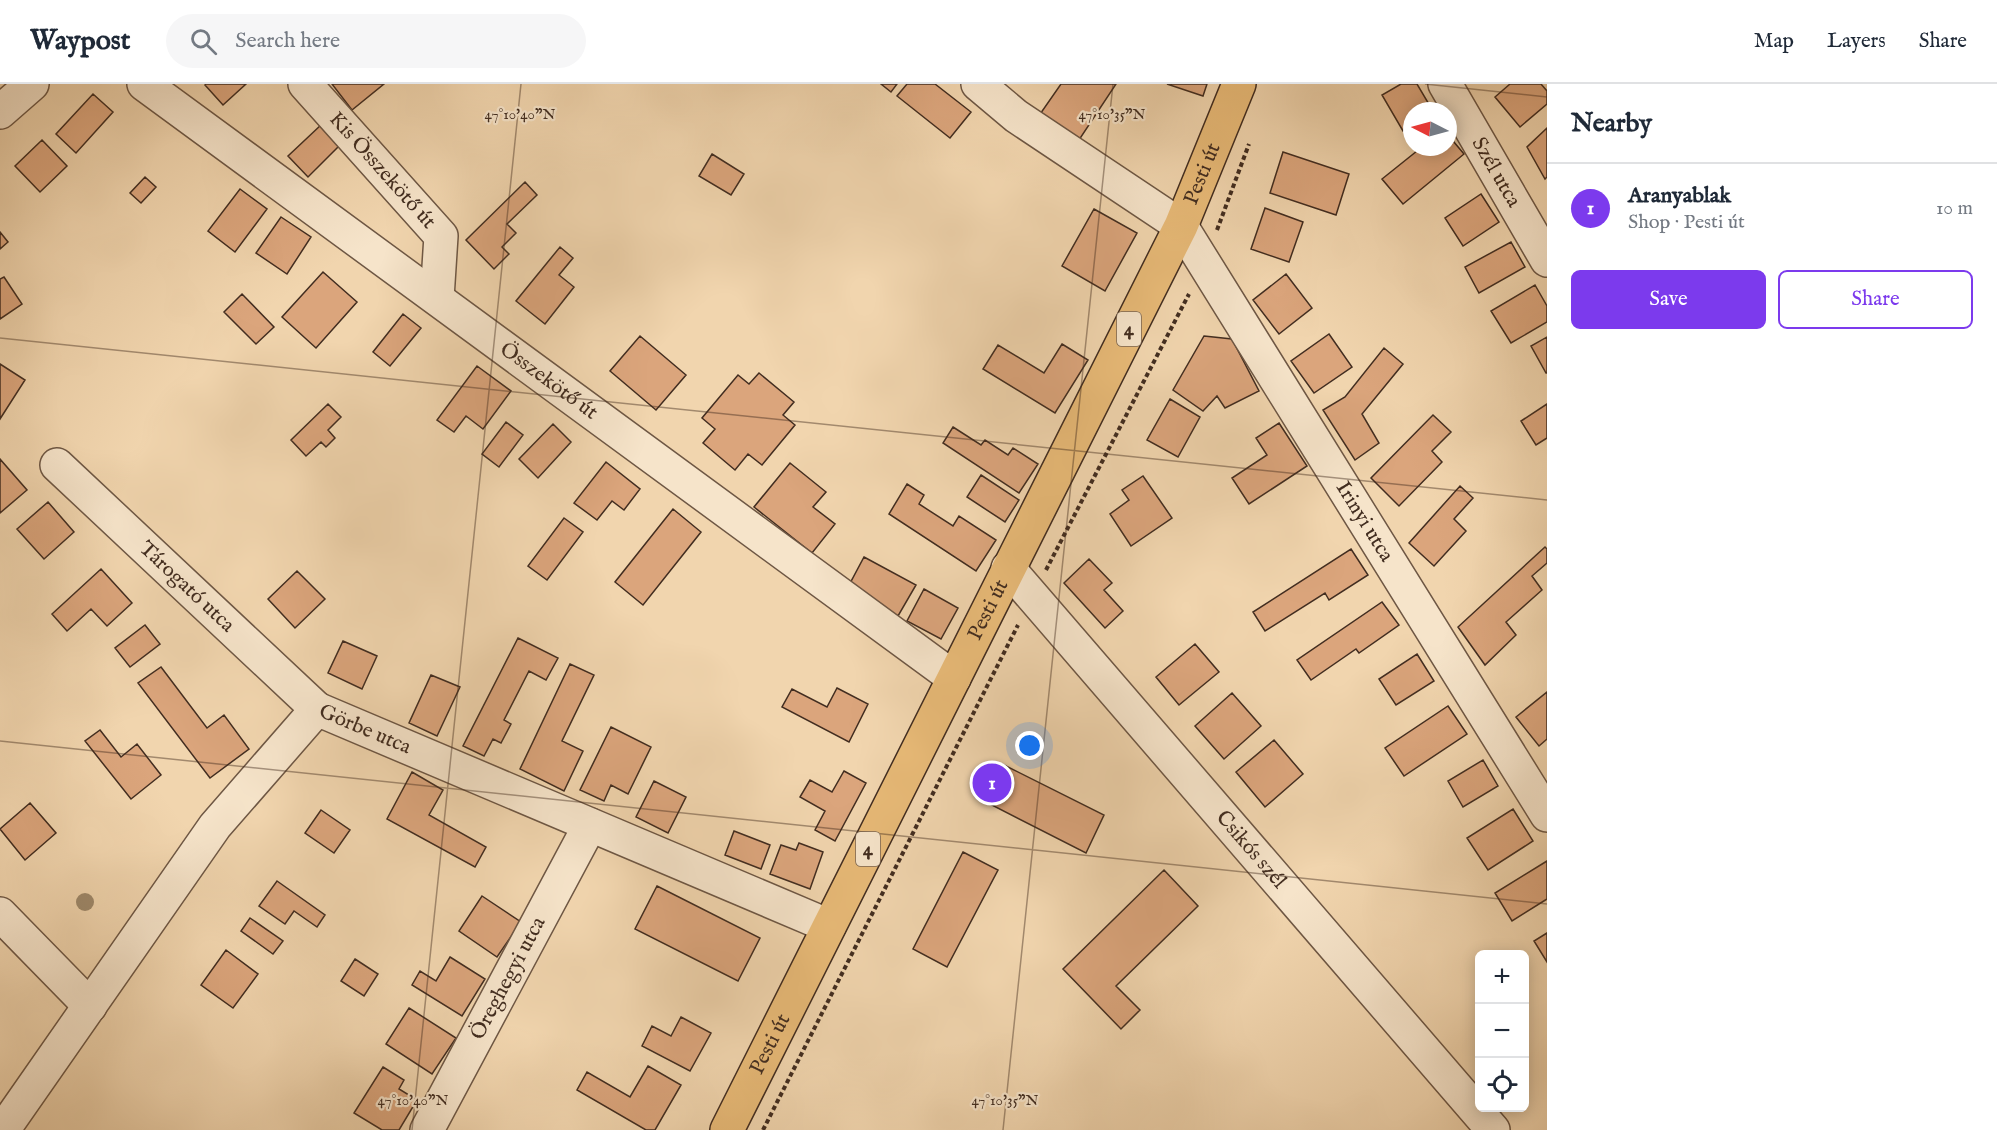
<!DOCTYPE html>
<html lang="en">
<head>
<meta charset="utf-8">
<style>
	:root { --surface:#fff; --page:#f6f6f7; --text:#1f2937; --muted:#747a83; --line:#e0e1e3; --accent:#7c3aed }
	body { margin:0; font-family:"IM FELL English",serif; background:var(--page); color:var(--text) }
	.controls { position:absolute; right:18px; bottom:18px; display:grid; overflow:hidden; border-radius:9px; box-shadow:0 3px 15px #0003 }
	.controls button { width:54px; height:54px; display:grid; place-items:center; padding:0; border:0; border-bottom:2px solid var(--line); background:var(--surface); color:var(--text); font:30px sans-serif }
	.compass { position:absolute; left:1403px; top:18px; width:54px; height:54px; border-radius:50%; background:var(--surface); box-shadow:0 3px 15px #0003; rotate:276deg }
	.you { position:absolute; left:1030px; top:662px; width:21px; height:21px; margin:-15px; border:4px solid #fff; border-radius:50%; background:#1a73e8; box-shadow:0 0 0 9px #1a73e833 }
	.badge { display:grid; place-items:center; width:39px; height:39px; border-radius:50%; background:var(--accent); color:#fff; font-size:20px; font-weight:700 }
	.pin { position:absolute; translate:-50% -50%; border:3px solid #fff; box-shadow:0 2px 6px #0006 }
	.list { margin:0; padding:0; list-style:none }
	h2 { display:flex; justify-content:space-between; align-items:center; height:78px; margin:0; padding:0 24px; font-size:26px }
	h2 small { font-size:20px; font-weight:400; color:var(--muted) }
	.list li { display:grid; grid-template-columns:39px 1fr auto; gap:18px; align-items:center; box-sizing:border-box; height:90px; padding:0 24px; border-top:2px solid var(--line) }
	.list b { display:block; font-size:22px; white-space:nowrap }
	.list p { margin:0; font-size:20px; white-space:nowrap; color:var(--muted) }
	.list em { font-size:20px; font-style:normal; color:var(--muted) }
	.actions { display:flex; gap:12px; padding:18px 24px }
	.actions a { flex:1; padding:14px 0; border:2px solid var(--accent); border-radius:9px; text-align:center; font-size:21px; color:var(--accent) }
	.actions .main { background:var(--accent); color:#fff }
	.icon { flex:none; width:33px; height:33px; fill:none; stroke:currentColor; stroke-width:2; stroke-linecap:round; stroke-linejoin:round }
	.map { position:relative; flex:none; width:1547px; height:1046px; overflow:hidden }
	header { display:flex; align-items:center; gap:36px; box-sizing:border-box; height:84px; padding:0 30px; background:var(--surface); border-bottom:2px solid var(--line) }
	header strong { font-size:28px }
	nav { display:flex; gap:33px; margin-inline-start:auto; font-size:21px }
	.search { width:420px; height:54px; background:var(--page); display:flex; align-items:center; gap:15px; box-sizing:border-box; padding:0 21px; border-radius:33px; color:var(--muted); font-size:22px }
	main { display:flex }
	aside { flex:1; background:var(--surface) }
	.map>svg:first-child { display:block }
	.building { fill:#dba57c; stroke:#422d20; stroke-width:1.5 }
	.lines { fill:none; stroke-linecap:round; stroke-linejoin:round }
	.minor-casing { stroke:#6e5744; stroke-width:36 }
	.major-casing { stroke:#422d20; stroke-width:36 }
	.path { stroke:#422d20; stroke-width:4; stroke-dasharray:4.5 3; stroke-linecap:butt }
	.minor { stroke:#f6e4ca; stroke-width:33 }
	.major { stroke:#e8ba77; stroke-width:33 }
	.tree { fill:#9e896b }
	.ticks { fill:none; stroke:#422d20; stroke-width:1.5; stroke-opacity:0.45 }
	.labels { text-anchor:middle; dominant-baseline:central; stroke-width:4.5; stroke-linejoin:round; paint-order:stroke }
	.shield { fill:#f6e4ca; stroke:#786453; stroke-width:1.5 }
	.shield-label { font-size:20px; font-weight:bold; fill:#422d20 }
	.street-label { font-size:21px; fill:#422d20; stroke:#f6e4ca }
	.ticks-label { font-size:15px; text-anchor:middle; fill:#422d20; stroke:#f6e4ca; stroke-width:4.5; stroke-linejoin:round; paint-order:stroke }
</style>
</head>
<body>
<header>
<strong>Waypost</strong>
<div class="search"><svg class="icon" aria-label="search" viewBox="0 0 24 24"><circle cx="10" cy="10" r="6"/><path d="M15 15l6 6"/></svg>Search here</div>
<nav><a>Map</a><a>Layers</a><a>Share</a></nav>
</header>
<main>
<div class="map">
<svg width="1547" height="1046" viewBox="0 0 1547 1046">
	<rect width="100%" height="100%" fill="#f1d5ae"/>
	<filter id="stains"><feTurbulence type="fractalNoise" baseFrequency=".00333" numOctaves="4"/><feColorMatrix values="0 0 0 0 .2 0 0 0 0 .09 0 0 0 0 .02 0 0 0 .5 -.17"/></filter>
	<radialGradient id="worn" r=".72"><stop offset=".6" stop-color="#630" stop-opacity="0"/><stop offset="1" stop-color="#630" stop-opacity=".3"/></radialGradient>
	<!-- building -->
	<path class="building" d="M206 0H246L223 21 205 1Z
		M332 0H384L352 26Z
		M881 0H897L891 8Z
		M907 0H935L971 28 950 54 897 12Z
		M1061 0H1116L1077 59 1038 33Z
		M1167 0H1207L1203 12Z
		M1401 0H1417L1433 27H1412V42L1403 47 1382 11Z
		M1510 0H1541L1547 7V20L1520 43 1495 13Z
		M93 10 113 28 76 69 56 50Z
		M322 40 341 60 308 93 288 72Z
		M1547 44V93L1545 95 1527 63Z
		M1448 51 1464 70 1403 120 1382 95 1422 63H1448Z
		M42 56 67 82 40 108 15 82Z
		M1283 68 1349 90 1336 131 1270 109Z
		M712 70 744 90 731 111 699 92Z
		M145 93 156 103 141 119 130 109Z
		M525 98 537 111 507 140 516 149 502 163 509 170 494 185 466 156Z
		M240 105 267 125 235 168 208 147Z
		M1481 110 1499 138 1463 162 1445 134Z
		M1265 124 1303 138 1289 178 1251 165Z
		M1094 125 1137 149 1105 207 1062 182Z
		M281 133 311 153 287 190 256 169Z
		M0 148 8 158 0 165Z
		M1511 158 1525 183 1479 209 1465 183Z
		M560 163 573 174 559 191 574 203 545 240 516 217Z
		M323 188 357 218 316 264 282 233Z
		M1286 190 1312 224 1279 250 1253 216Z
		M4 193 22 220 0 235V195Z
		M1535 201 1547 222V238L1511 259 1491 227Z
		M242 210 274 243 256 260 224 228Z
		M403 230 421 244 390 282 373 268Z
		M1329 250 1352 283 1314 309 1291 277Z
		M640 252 686 291 656 326 610 287Z
		M1204 252 1232 255 1259 307 1225 324 1217 312 1203 327 1173 306Z
		M1547 253V289H1546L1531 262Z
		M1062 260 1088 276 1055 329 983 285 998 261 1044 289Z
		M1384 264 1403 280 1362 330 1379 359 1355 376 1323 326 1345 313Z
		M0 280 25 296 0 335Z
		M477 282 511 307 483 345 466 332 454 348 437 336Z
		M759 289 794 318 783 331 795 341 762 381 748 370 735 386 703 359 715 345 702 334 738 291 749 300Z
		M1170 315 1200 333 1178 373 1147 356Z
		M328 320 341 333 328 346 335 354 326 363 321 358 306 372 291 356Z
		M1547 320V354L1536 361 1521 337Z
		M1433 331 1451 348 1432 367 1442 378 1399 422 1371 394Z
		M506 338 523 351 499 383 482 370Z
		M1279 339 1307 382 1249 420 1232 394 1267 371 1256 354Z
		M553 340 571 358 538 394 519 375Z
		M953 343 981 361 985 356 1008 371 1013 364 1038 380 1019 409 943 359Z
		M0 375 27 406 0 429Z
		M606 378 640 405 624 426 612 417 597 436 574 419Z
		M790 379 826 408 813 423 835 440 812 469 754 423Z
		M981 391 1019 416 1005 438 967 413Z
		M1143 392 1172 434 1131 462 1110 430 1129 416 1122 406Z
		M907 400 924 411 919 420 953 442 959 432 996 456 976 487 889 430Z
		M1460 402 1473 414 1454 435 1466 447 1434 482 1409 459Z
		M48 418 74 448 44 475 17 445Z
		M673 425 701 448 643 521 615 498Z
		M564 434 583 448 547 496 528 482Z
		M1545 463 1547 465V479L1532 492 1542 506 1506 538 1516 551 1485 581 1458 543Z
		M1351 465 1368 491 1329 516 1325 509 1265 547 1253 528Z
		M864 473 916 501 898 532 847 505Z
		M1089 475 1112 499 1104 506 1123 527 1105 544 1064 499Z
		M101 485 132 519 107 542 91 525 67 547 52 530Z
		M297 487 325 515 295 544 268 515Z
		M924 505 958 524 941 555 907 537Z
		M1382 518 1399 541 1359 569 1356 565 1311 596 1297 576Z
		M145 541 160 560 130 583 115 564Z
		M518 554 558 574 546 596 529 587 504 636 511 640 501 659 493 655 484 672 463 662Z
		M343 557 377 572 362 605 328 589Z
		M1195 560 1219 588 1179 621 1156 593Z
		M1417 570 1434 597 1396 621 1379 595Z
		M570 580 594 591 562 657 583 667 564 707 520 685Z
		M161 583 207 644 224 631 249 665 210 694 138 599Z
		M431 591 460 603 437 652 409 639Z
		M837 604 868 620 849 658 782 623 792 605 827 623Z
		M1547 608V655L1539 662 1516 633Z
		M1232 609 1261 642 1224 675 1195 642Z
		M1448 622 1467 650 1404 692 1385 664Z
		M611 643 651 663 628 710 611 701 604 717 580 706Z
		M100 646 121 673 137 660 161 691 131 715 85 657Z
		M1274 656 1303 690 1265 723 1236 688Z
		M1483 676 1498 702 1463 723 1448 697Z
		M1002 680 1104 731 1086 769 982 716 987 706 980 703 988 687 996 691Z
		M844 687 866 699 835 757 815 746 825 727 800 713 810 696 832 708Z
		M412 688 443 706 429 731 486 763 475 783 387 735Z
		M654 697 686 713 668 749 636 733Z
		M30 719 56 749 25 776 0 745Z
		M1513 725 1533 757 1488 786 1467 754Z
		M321 726 350 746 334 769 305 749Z
		M734 747 770 761 761 785 725 771Z
		M799 759 823 768 810 805 770 790 781 761 796 766Z
		M963 768 998 786 947 883 913 865Z
		M1547 777V815L1512 837 1495 809Z
		M1164 786 1198 822 1116 902 1140 926 1121 945 1063 885Z
		M277 797 325 831 317 843 294 827 285 840 259 822Z
		M657 802 760 854 738 897 635 845Z
		M482 812 521 838 497 873 459 847Z
		M250 834 283 857 273 870 241 847Z
		M1547 849V878L1534 857Z
		M226 866 258 890 233 924 201 901Z
		M450 873 485 895 462 932 412 901 420 887 436 897Z
		M355 875 378 890 364 912 341 897Z
		M409 924 456 954 432 990 386 960Z
		M681 933 711 949 690 987 642 962 652 942 671 952Z
		M648 982 681 1001 655 1046H646L577 1006 587 988 630 1013Z
		M383 983 404 996 399 1005 417 1016 399 1046H382L354 1029Z"/>
	<g class="lines">
		<defs>
			<g id="minor">
				<path id="s1" d="M144 0 954 594"/>
				<path id="s2" d="M305 0 441 152 437 214"/>
				<path id="s3" d="M978 0 1016 32 1181 142 1547 731"/>
				<path id="s4" d="M1445 0 1547 176"/>
				<path d="M0 28 32 0"/>
				<path id="s5" d="M57 381 317 625"/>
				<path id="s6" d="M1008 484 1493 1046"/>
				<path d="M0 830 90 922"/>
				<path id="s7" d="M3 1046 215 742 317 625 829 842"/>
				<path id="s8" d="M427 1046 590 741"/>
			</g>
			<g id="major">
				<path id="s9" d="M727 1046 1181 142 1239 0"/>
			</g>
		</defs>
		<!-- minor casing -->
		<use href="#minor" class="minor-casing"/>
		<!-- major casing -->
		<use href="#major" class="major-casing"/>
		<!-- path -->
		<path class="path" d="M1217 146 1249 60
			M1046 486 1189 210
			M763 1046 1018 541"/>
		<!-- minor -->
		<use href="#minor" class="minor"/>
		<!-- major -->
		<use href="#major" class="major"/>
	</g>
	<!-- trees -->
	<circle class="tree" cx="85" cy="818" r="9"/>
	<!-- ticks -->
	<path class="ticks" d="M1425 0 1547 13M0 254 1547 416M0 657 1547 820M412 1046 521 0M1003 1046 1113 0"/>
	<g class="labels">
		<!-- shield labels -->
		<g class="shield">
			<rect x="1117" y="228" width="24" height="34" rx="4.5"/>
			<rect x="856" y="748" width="24" height="34" rx="4.5"/>
		</g>
		<g class="shield-label">
			<text x="1129" y="245">4</text>
			<text x="868" y="765">4</text>
		</g>
		<!-- street labels -->
		<g class="street-label">
			<text stroke="none"><textPath href="#s2" startOffset="116">Kis Összekötő út</textPath></text>
			<text stroke="none"><textPath href="#s4" startOffset="102">Szél utca</textPath></text>
			<text stroke="none"><textPath href="#s9" startOffset="1068">Pesti út</textPath></text>
			<text stroke="none"><textPath href="#s1" startOffset="502">Összekötő út</textPath></text>
			<text stroke="none"><textPath href="#s3" startOffset="596">Irinyi utca</textPath></text>
			<text stroke="none"><textPath href="#s5" startOffset="178">Tárogató utca</textPath></text>
			<text stroke="none"><textPath href="#s9" startOffset="582">Pesti út</textPath></text>
			<text stroke="none"><textPath href="#s7" startOffset="578">Görbe utca</textPath></text>
			<text stroke="none"><textPath href="#s6" startOffset="372">Csikós szél</textPath></text>
			<text stroke="none"><textPath href="#s8" startOffset="172">Öreghegyi utca</textPath></text>
			<text stroke="none"><textPath href="#s9" startOffset="96">Pesti út</textPath></text>
		</g>
	</g>
	<g class="ticks-label">
		<text x="520" y="35">47°10'40"N</text>
		<text x="1112" y="35">47°10'35"N</text>
		<text x="413" y="1021">47°10'40"N</text>
		<text x="1005" y="1021">47°10'35"N</text>
	</g>
	<rect width="100%" height="100%" filter="url(#stains)"/>
	<rect width="100%" height="100%" fill="url(#worn)"/>
</svg>
<div class="controls">
<button>+</button>
<button>−</button>
<button><svg class="icon" aria-label="locate" viewBox="0 0 24 24"><circle cx="12" cy="12" r="6"/><path d="M12 2v4M12 18v4M2 12h4M18 12h4"/></svg></button>
</div>
<svg class="compass" viewBox="-18 -18 36 36"><path d="M0-13l5 13h-10z" fill="#e53935"/><path d="M0 13l5-13h-10z" fill="#747a83"/></svg>
<div class="you"></div>
<div class="pin badge" style="left:992px;top:699px">1</div>
</div>
<aside>
<h2>Nearby<small></small></h2>
<ul class="list">
<li><span class="badge">1</span><div><b>Aranyablak</b><p>Shop · Pesti út</p></div><em>10 m</em></li>
</ul>
<div class="actions"><a class="main">Save</a><a>Share</a></div>
</aside>
</main>
</body>
</html>
